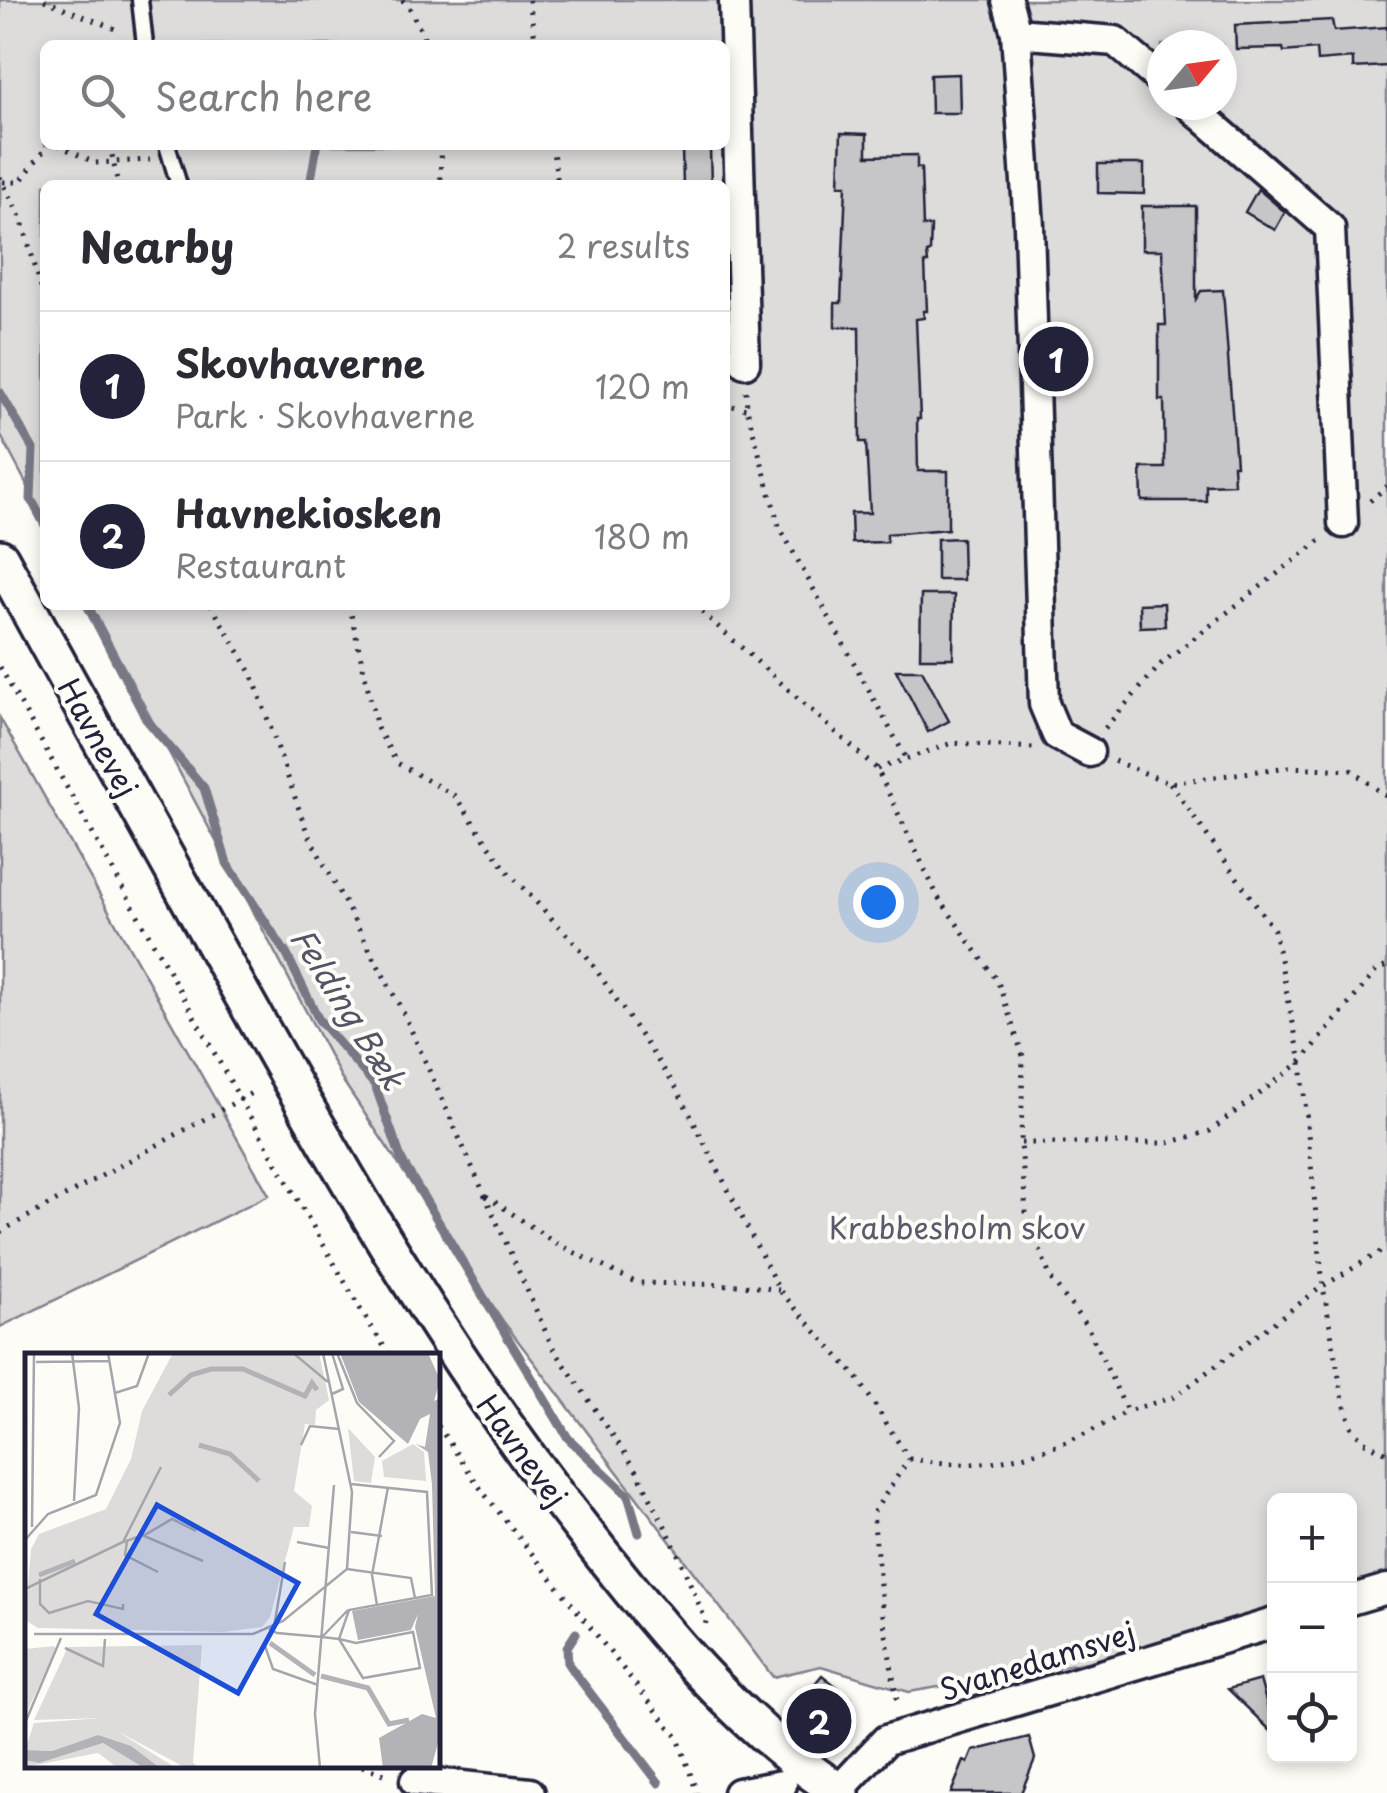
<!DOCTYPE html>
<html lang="en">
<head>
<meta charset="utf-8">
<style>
	:root { --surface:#fff; --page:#f7f7f7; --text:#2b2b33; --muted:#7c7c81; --line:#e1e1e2; --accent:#22223b }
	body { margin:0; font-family:"Playpen Sans",sans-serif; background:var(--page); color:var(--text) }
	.controls { position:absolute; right:30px; bottom:30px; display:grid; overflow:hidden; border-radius:15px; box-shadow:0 5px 15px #0003 }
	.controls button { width:90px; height:90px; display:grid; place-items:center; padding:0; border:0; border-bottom:2px solid var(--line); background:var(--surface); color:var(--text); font:50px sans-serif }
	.compass { position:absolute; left:1147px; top:30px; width:90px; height:90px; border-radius:50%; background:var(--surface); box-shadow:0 5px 15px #0003; rotate:61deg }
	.you { position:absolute; left:878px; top:902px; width:35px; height:35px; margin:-25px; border:8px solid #fff; border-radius:50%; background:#1a73e8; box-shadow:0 0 0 15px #1a73e833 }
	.badge { display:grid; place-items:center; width:65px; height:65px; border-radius:50%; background:var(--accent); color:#fff; font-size:32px; font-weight:700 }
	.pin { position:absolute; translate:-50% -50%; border:5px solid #fff; box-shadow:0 2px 10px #0006 }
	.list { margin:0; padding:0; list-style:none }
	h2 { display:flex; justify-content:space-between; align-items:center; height:130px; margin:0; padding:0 40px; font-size:42px }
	h2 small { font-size:32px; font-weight:400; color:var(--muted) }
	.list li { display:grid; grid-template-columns:65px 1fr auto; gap:30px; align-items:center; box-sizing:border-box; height:150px; padding:0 40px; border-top:2px solid var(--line) }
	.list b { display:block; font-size:38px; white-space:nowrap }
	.list p { margin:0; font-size:32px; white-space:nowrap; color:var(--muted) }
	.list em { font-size:32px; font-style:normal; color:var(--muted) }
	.icon { flex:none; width:55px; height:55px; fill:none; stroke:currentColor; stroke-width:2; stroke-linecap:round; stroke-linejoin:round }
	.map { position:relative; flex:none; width:1387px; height:1793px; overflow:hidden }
	.search { position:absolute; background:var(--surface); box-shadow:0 5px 15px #0003; left:40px; top:40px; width:690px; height:110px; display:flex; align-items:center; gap:25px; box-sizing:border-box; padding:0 35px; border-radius:15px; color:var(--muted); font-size:38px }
	.panel { position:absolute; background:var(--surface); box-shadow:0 5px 15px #0003; left:40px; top:180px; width:690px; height:430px; border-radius:15px }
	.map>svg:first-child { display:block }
	.green { fill:#dddcdb; stroke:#807f8b; stroke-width:2.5; fill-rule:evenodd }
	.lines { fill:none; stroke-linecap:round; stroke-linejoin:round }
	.stream { stroke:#787885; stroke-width:9 }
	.building { fill:#c6c6c8; stroke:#22223b; stroke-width:2.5 }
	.service-casing { stroke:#22223b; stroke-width:21 }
	.minor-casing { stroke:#22223b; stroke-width:35 }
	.tertiary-casing { stroke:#22223b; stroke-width:42 }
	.path { stroke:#22223b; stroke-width:5; stroke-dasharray:2.5 8; stroke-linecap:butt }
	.service { stroke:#fdfcf7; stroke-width:14 }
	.minor { stroke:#fdfcf7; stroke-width:28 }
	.tertiary { stroke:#fdfcf7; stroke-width:35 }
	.labels { text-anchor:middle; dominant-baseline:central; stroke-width:8; stroke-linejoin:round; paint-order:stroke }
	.street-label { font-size:30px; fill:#22223b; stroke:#fdfcf7 }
	.park-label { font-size:30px; fill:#5a5a6b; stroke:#fdfcf7 }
	.water-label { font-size:32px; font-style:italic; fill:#545466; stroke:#fdfcf7 }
	.inset-river { fill:none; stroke:#b2b2b7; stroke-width:5 }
	.inset-road { fill:none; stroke:#a5a5ac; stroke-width:2.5 }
	.view { fill:#1d4ed8; fill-opacity:0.15; stroke:#1d4ed8; stroke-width:5 }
	.inset-edge { fill:none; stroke:#22223b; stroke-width:5 }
</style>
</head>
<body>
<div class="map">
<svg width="1387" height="1793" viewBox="0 0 1387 1793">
	<rect width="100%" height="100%" fill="#fdfcf7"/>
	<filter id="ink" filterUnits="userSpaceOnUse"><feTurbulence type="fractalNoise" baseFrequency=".01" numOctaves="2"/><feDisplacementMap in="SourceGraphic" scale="20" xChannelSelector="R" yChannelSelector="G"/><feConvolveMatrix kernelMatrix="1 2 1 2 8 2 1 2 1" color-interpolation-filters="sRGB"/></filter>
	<g filter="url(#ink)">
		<!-- green -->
		<path class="green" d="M0 0H1387V1576L1350 1587V1500H1274V1609L1105 1659 909 1692 821 1666 773 1677 503 1321 343 1081 91 605H725V185H45V519L0 434ZM45 45H725V145H45ZM1162 45H1222V105H1162Z
			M0 718 269 1195 0 1327Z"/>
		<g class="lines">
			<!-- stream -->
			<path class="stream" d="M310 185 317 145
				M0 392 33 449 31 499 45 525
				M87 605 146 719 204 788 227 863 287 955 319 1020 375 1085 402 1161 568 1438 628 1495 639 1533
				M576 1633 567 1647 568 1664 659 1783"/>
		</g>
		<!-- building -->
		<path class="building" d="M1332 20 1334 31 1387 27V66L1353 68V58L1317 61 1316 49 1284 52 1283 48 1236 49 1235 25Z
			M959 74 960 113H931L930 75Z
			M841 133 867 134V156L917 155V168H921L923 226H931L930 252 927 253 928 263H925L927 311H923L924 318 916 319 920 419H917L918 471H948V529L887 534V542L852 543 851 513H870L866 442H860L859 327H835V303H841L846 185H839Z
			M710 149 711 185H683L682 150Z
			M1098 164H1144V194L1098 193Z
			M1258 189 1285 212 1275 230 1245 212Z
			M1142 206H1196V299L1201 291 1223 290 1236 465H1233L1234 484 1206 485V501H1142L1141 468H1165L1164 400H1159V325H1166L1162 250H1142Z
			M962 538 963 580H937V539Z
			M921 595H954L953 658H920Z
			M1164 603 1165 626 1140 627 1139 604Z
			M896 670H922L949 721 928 732Z
			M822 1675 851 1698 821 1735 792 1711Z
			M1260 1680 1274 1730V1734L1228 1689Z
			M1029 1737 1035 1759 1021 1793H951L964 1761 968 1763 973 1751Z"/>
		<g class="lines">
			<defs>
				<path id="service" d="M140 0 145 45
					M167 145 179 185"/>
				<path id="minor" d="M734 0 745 363
					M1007 0 1016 33 1029 226 1044 704 1057 735 1089 752
					M1016 33 1115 41 1162 81
					M1189 105 1330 228 1343 523
					M1350 1600 1387 1589
					M415 1781 530 1793
					M838 1791 886 1740 1274 1623
					M738 1793 782 1785"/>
				<path id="tertiary" d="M0 558C74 693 149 827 224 962 333 1158 444 1353 583 1530 659 1628 736 1724 841 1793"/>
			</defs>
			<!-- service casing -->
			<use href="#service" class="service-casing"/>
			<!-- minor casing -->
			<use href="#minor" class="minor-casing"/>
			<!-- tertiary casing -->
			<use href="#tertiary" class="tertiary-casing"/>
			<!-- path -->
			<path class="path" d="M44 0 120 31
				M402 0 408 5 428 45
				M529 0 536 45
				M58 145 95 163 150 160
				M110 145 118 185
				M440 145 441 185
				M552 145 558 185
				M0 177 22 221 45 301
				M3 182H20L48 145
				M746 391 747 409 779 526 906 758
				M725 399 732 406 747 409
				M1370 501 1387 486
				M211 605 252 674 307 832 404 1014 552 1346 637 1471 671 1538 706 1621 705 1628
				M349 605 377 728 397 763 455 796 507 871 586 955 677 1089 779 1290 857 1377 909 1459 873 1513 883 1616 898 1707
				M694 605 877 769 938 897 998 982 1023 1056 1021 1143 1026 1213 1051 1279 1088 1328 1127 1411 1174 1397 1323 1286 1387 1248
				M0 667 240 1099 362 1312 390 1356
				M1105 728 1162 663 1322 539
				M1114 761 1170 783 1288 767 1351 770 1387 797
				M877 769 952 743 1034 748
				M1170 783 1274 930 1301 1062 1323 1286 1343 1400 1351 1426 1363 1441 1387 1453
				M1021 1143H1168L1210 1131 1301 1062 1377 970 1387 966
				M486 1196 557 1244 637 1283 743 1285 779 1290
				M0 1232 257 1090
				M438 1426 483 1492 678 1738 697 1793
				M909 1459C930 1461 952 1465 972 1464 1027 1460 1081 1440 1127 1411
				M362 1766 387 1775"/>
			<!-- service -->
			<use href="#service" class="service"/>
			<!-- minor -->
			<use href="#minor" class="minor"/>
			<!-- tertiary -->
			<use href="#tertiary" class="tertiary"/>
		</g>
	</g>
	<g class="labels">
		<!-- street labels -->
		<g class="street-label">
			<text transform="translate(99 737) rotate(61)">Havnevej</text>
			<text transform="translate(523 1450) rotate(54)">Havnevej</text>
			<text transform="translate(1037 1660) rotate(-17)">Svanedamsvej</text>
		</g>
		<!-- park labels -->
		<g class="park-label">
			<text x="957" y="1226">Krabbesholm skov</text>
		</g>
		<!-- water labels -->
		<g class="water-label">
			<text transform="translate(349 1008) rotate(58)">Felding Bæk</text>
		</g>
	</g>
	<!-- overview -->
	<g transform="translate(25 1353)">
		<rect width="415" height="415" fill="#fdfcf7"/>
		<path d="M148 0H294L304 47 291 57 290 72 280 71 269 138 287 153 284 174H269L245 264 237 274 198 279 13 275 0 267 6 196 14 181 81 156 106 106 117 58ZM323 75 350 104 346 130 329 128ZM388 91 399 99 401 128 359 124 357 108ZM177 292 168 410 175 415H161L92 378 151 415H135L73 382 27 398 0 397 9 370 76 365 9 367 43 294ZM29 293 31 297 0 363V296ZM78 390 119 415H93L73 400 0 414V407L14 410Z" fill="#dddcdb"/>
		<path d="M315 0H403L415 27 409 48 415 45V383L406 415H358L354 385 397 361 411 365 390 274 393 261 386 277 333 287 327 258 410 243 407 131 403 99 391 91 400 94 405 61 395 66 383 91 334 49ZM73 382 106 393 135 415H119L78 390 14 410 0 407V397L27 398Z" fill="#b2b2b7"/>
		<path class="inset-river" d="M144 42 166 22 186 16H218L280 43 287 30 292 37M174 92 205 101 234 128M14 222 50 208M245 290 290 322M296 323 343 335 364 371 384 367"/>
		<path class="inset-road" d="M47 0 54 55 49 148M268 0 303 29M298 0 327 139 322 216M312 0 332 50 369 88 354 104M11 9 84 8M90 40 112 33 124 0M307 41 318 36 307 0M276 92 285 73 314 76M7 174 9 0M326 179 357 183M118 183 147 166 171 178M0 187 23 161 71 142 95 70 83 0M99 189 117 182 178 208M102 189 100 202 133 219M272 189 304 195M322 216 386 225 390 245M15 226V251L24 260 63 248 98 256V251M0 236 98 189 136 114M352 252 347 222 363 134M249 274 260 209M244 276 252 280 297 284 314 286 331 290 388 279 395 315 338 325 314 286M246 278 240 293 248 316 293 332M9 281H228L258 268 322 216M298 283 323 257M314 286 324 257 407 242 402 139 326 131M40 295 78 313 80 286M0 370 36 285M295 415 290 361 309 132"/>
		<path class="view" d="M132 152 273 230 213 340 71 261Z"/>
		<rect width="415" height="415" class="inset-edge"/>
	</g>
</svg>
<div class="controls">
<button>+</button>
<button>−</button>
<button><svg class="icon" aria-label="locate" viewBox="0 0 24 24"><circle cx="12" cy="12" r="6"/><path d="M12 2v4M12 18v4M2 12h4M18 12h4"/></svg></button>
</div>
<svg class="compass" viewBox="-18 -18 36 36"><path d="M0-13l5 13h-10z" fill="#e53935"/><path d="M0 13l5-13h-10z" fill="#7c7c81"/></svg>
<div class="you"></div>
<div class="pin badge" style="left:1056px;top:359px">1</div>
<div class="pin badge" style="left:819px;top:1721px">2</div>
<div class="search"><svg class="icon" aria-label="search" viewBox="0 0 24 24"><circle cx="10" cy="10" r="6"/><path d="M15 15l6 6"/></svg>Search here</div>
<section class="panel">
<h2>Nearby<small>2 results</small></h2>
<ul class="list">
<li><span class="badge">1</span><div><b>Skovhaverne</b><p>Park · Skovhaverne</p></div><em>120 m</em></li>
<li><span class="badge">2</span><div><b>Havnekiosken</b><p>Restaurant</p></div><em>180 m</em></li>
</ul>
</section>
</div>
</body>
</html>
